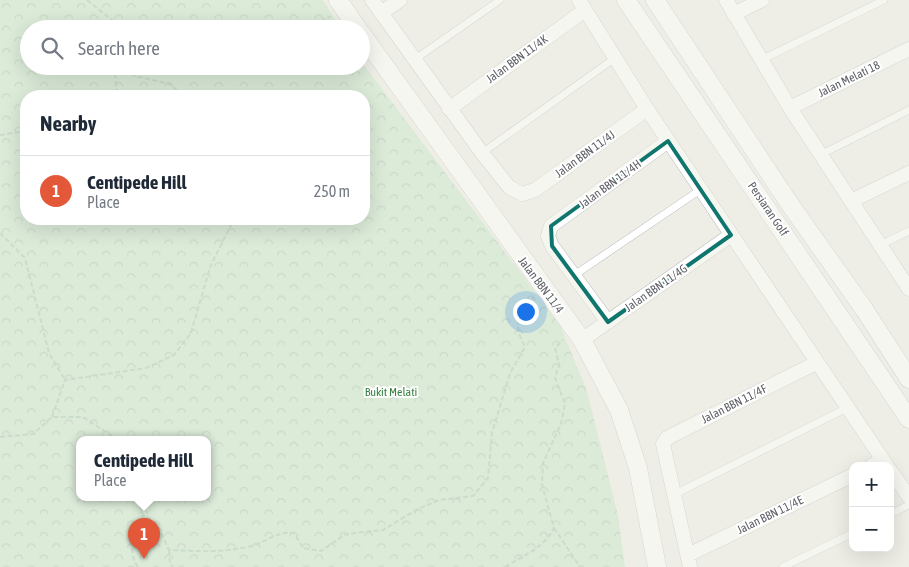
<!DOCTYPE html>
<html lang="en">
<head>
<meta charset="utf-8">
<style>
	:root { --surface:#fff; --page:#f6f6f7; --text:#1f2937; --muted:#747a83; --line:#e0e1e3; --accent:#e35839 }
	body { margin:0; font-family:"Asap Condensed",sans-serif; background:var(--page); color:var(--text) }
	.controls { position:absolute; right:15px; bottom:15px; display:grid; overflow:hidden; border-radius:10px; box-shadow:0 5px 20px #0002 }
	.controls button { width:45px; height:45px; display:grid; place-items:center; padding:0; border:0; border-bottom:1px solid var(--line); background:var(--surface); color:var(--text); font:25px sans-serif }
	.you { position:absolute; left:525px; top:311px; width:18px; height:18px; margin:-12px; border:4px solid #fff; border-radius:50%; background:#1a73e8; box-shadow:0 0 0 8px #1a73e833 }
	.badge { display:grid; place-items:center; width:32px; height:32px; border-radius:50%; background:var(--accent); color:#fff; font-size:16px; font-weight:700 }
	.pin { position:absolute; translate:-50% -41px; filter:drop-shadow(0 1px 2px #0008) }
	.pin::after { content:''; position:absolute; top:26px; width:18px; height:15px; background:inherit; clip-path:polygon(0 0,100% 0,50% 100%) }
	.popup { position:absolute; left:76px; top:436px; width:135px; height:65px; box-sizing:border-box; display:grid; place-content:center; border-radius:10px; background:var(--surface); filter:drop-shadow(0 1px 4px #0005); font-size:16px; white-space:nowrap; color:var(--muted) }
	.popup b { font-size:19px; color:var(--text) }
	.popup::after { content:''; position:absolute; left:50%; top:100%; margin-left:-10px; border:10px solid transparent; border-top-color:var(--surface) }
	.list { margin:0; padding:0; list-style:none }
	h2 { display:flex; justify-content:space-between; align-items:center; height:65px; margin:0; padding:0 20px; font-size:21px }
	h2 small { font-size:16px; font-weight:400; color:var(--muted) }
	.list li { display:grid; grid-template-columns:32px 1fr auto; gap:15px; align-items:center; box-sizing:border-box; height:70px; padding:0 20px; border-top:1px solid var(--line) }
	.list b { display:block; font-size:19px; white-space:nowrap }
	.list p { margin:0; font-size:16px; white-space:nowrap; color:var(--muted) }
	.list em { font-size:16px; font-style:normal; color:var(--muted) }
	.icon { flex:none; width:28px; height:28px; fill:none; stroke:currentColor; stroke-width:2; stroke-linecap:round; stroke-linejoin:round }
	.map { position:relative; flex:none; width:909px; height:567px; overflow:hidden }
	.search { position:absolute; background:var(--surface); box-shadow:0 5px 20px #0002; left:20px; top:20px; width:350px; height:55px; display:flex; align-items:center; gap:12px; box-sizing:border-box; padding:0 18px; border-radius:28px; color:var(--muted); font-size:19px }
	.panel { position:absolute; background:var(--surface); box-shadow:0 5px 20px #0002; left:20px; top:90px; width:350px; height:135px; border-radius:20px }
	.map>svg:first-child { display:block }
	.forest { fill:url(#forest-crowns); fill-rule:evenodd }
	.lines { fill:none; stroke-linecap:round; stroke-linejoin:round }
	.service-casing { stroke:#b6b8bc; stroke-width:8 }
	.minor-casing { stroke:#b6b8bc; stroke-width:15 }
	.tertiary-casing { stroke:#b6b8bc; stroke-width:19 }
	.path { stroke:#9ec6ad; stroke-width:2; stroke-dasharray:5 2.5; stroke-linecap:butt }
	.service { stroke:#fff; stroke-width:7 }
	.minor { stroke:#fff; stroke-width:14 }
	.tertiary { stroke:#fff; stroke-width:18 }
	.marked { fill:none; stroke:#0f766e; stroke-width:4; stroke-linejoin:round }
	.labels { text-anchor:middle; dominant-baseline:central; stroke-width:4; stroke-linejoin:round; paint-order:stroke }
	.street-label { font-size:12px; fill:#5e6166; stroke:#fff }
	.park-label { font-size:12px; fill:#388243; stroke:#fff }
</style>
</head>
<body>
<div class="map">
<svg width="909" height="567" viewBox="0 0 909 567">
	<defs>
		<pattern id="forest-crowns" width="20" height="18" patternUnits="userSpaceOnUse" patternTransform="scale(1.25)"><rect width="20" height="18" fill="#c4e6c8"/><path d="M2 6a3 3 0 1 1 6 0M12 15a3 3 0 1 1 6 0" fill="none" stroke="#a2bea6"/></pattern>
	</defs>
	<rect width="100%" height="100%" fill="#efeee6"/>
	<!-- forest -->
	<path class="forest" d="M0 0H323L341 29H29V66H361V61L560 325 587 391 618 515 625 567H0ZM26 96H364V219H26ZM80 440H208V498H80Z"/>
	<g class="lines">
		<defs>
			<path id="service" d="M414 60 500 0
				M761 60 884 0
				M482 153 615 58
				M822 154 909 110
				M880 245 909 231
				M573 276 700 190
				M673 495 847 408
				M890 514 909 505
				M783 567 853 533"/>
			<path id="minor" d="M372 0 482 153 509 187 522 194 535 190 647 109
				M579 0 647 109 887 466
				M726 0 790 108 909 289
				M381 13 400 0
				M734 14 762 0
				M790 108 909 49
				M449 109 585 10
				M851 201 909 173
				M608 322 552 246 548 236 551 226 668 141
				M582 340 731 235
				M871 466 883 460
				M890 470 909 497
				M688 555 853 475
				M690 567 663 444 667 438 816 363"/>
			<path id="tertiary" d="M338 0 358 29
				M626 0 909 419
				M655 0 789 203 864 309 909 379
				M361 33 582 340 619 410 638 468 657 567"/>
		</defs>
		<!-- service casing -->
		<use href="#service" class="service-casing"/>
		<!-- minor casing -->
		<use href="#minor" class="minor-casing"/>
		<!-- tertiary casing -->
		<use href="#tertiary" class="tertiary-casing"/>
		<!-- path -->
		<path class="path" d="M87 0 117 24 133 29
			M115 29 117 24
			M308 29 331 16
			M114 66 117 92 115 96
			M118 66 135 76 169 84 184 96
			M0 135 26 131
			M0 233 25 258 49 353 65 380
			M52 417 65 380 146 368 174 355 191 333 210 267 234 219
			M0 437 33 434 52 417H83L118 440
			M137 498 143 515 157 524 169 550C195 551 221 553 247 547 265 544 274 531 294 533L303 548 321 551 346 534 383 530 416 510 439 500 473 496 488 478 492 433 510 373 525 347C513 324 516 315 534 297
			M554 528 580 567
			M169 550 170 564 173 567
			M138 567C126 551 136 532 143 515
			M505 567C524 555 543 549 554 528L542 485 543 463 561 424 565 404 555 378 559 364 555 348 563 340"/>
		<!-- service -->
		<use href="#service" class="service"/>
		<!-- minor -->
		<use href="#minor" class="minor"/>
		<!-- tertiary -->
		<use href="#tertiary" class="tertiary"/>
	</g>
	<!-- marked area -->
	<path d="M0 0H909V567H0ZM668 141 731 235 608 322 552 246 551 226Z" fill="#efeee6" fill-opacity=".55" fill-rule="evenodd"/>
	<path class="marked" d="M668 141 731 235 608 322 552 246 551 226Z"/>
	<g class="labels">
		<!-- street labels -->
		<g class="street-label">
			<text transform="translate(517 59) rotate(-36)">Jalan BBN 11/4K</text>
			<text transform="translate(849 79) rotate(-26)">Jalan Melati 18</text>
			<text transform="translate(585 154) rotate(-36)">Jalan BBN 11/4J</text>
			<text transform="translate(610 184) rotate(-36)">Jalan BBN 11/4H</text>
			<text transform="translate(768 209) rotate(56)">Persiaran Golf</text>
			<text transform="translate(541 285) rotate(53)">Jalan BBN 11/4</text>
			<text transform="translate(656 288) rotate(-35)">Jalan BBN 11/4G</text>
			<text transform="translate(734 404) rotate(-27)">Jalan BBN 11/4F</text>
			<text transform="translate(770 515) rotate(-26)">Jalan BBN 11/4E</text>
		</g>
		<!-- park labels -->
		<g class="park-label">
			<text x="391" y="392">Bukit Melati</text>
		</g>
	</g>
</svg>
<div class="controls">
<button>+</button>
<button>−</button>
</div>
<div class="you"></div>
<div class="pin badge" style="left:144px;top:559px">1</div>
<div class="popup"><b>Centipede Hill</b>Place</div>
<div class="search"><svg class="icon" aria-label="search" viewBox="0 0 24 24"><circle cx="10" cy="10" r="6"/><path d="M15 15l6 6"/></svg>Search here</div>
<section class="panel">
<h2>Nearby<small></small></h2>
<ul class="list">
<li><span class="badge">1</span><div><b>Centipede Hill</b><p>Place</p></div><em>250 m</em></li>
</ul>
</section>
</div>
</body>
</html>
